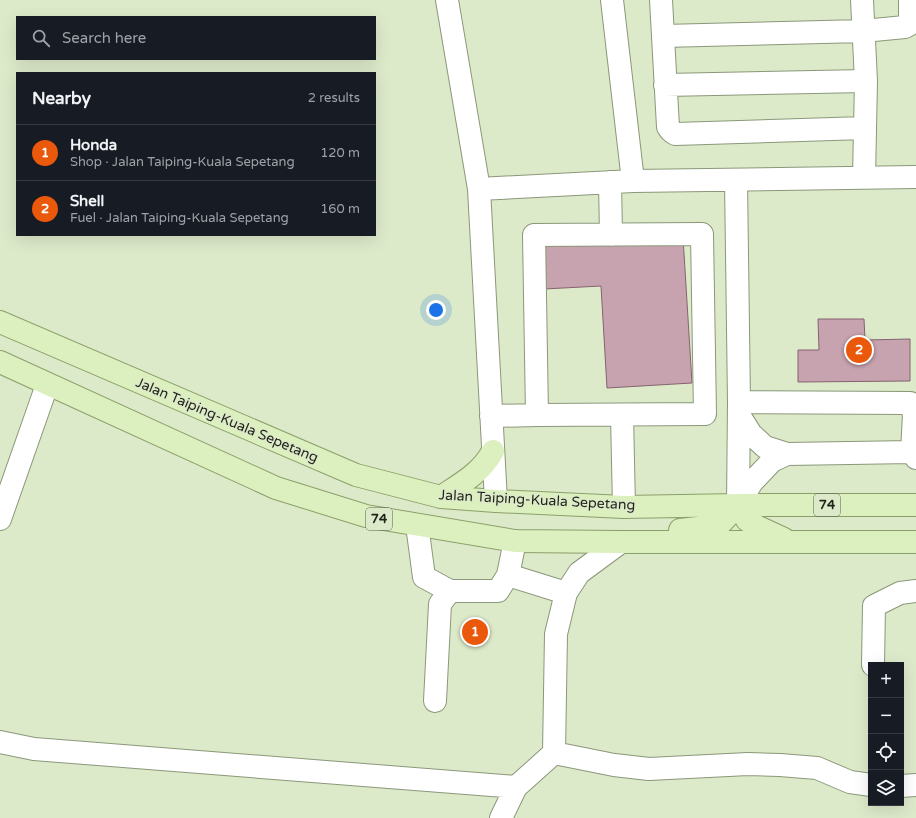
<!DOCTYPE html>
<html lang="en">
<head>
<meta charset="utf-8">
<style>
	:root { --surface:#171b24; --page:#20242c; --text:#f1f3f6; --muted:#9ea1a6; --line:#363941; --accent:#ea580c }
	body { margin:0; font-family:"Varela Round",sans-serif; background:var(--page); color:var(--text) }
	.controls { position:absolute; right:12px; bottom:12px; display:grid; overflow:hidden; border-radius:0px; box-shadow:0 4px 16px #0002 }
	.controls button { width:36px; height:36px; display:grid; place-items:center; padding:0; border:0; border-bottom:1px solid var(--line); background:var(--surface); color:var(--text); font:20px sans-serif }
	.you { position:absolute; left:436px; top:310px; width:14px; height:14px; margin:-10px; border:3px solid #fff; border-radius:50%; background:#1a73e8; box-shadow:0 0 0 6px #1a73e833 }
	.badge { display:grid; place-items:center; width:26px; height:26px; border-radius:50%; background:var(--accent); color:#fff; font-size:13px; font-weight:700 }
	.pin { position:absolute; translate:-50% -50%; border:2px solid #fff; box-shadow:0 1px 4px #0006 }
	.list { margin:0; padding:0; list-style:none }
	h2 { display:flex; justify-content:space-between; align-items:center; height:52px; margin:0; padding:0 16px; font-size:17px }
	h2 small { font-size:13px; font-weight:400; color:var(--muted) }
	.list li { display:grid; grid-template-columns:26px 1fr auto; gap:12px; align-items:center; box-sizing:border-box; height:56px; padding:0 16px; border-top:1px solid var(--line) }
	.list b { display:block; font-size:15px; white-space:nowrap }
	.list p { margin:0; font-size:13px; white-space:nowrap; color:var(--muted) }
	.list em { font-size:13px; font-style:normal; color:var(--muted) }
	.icon { flex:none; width:22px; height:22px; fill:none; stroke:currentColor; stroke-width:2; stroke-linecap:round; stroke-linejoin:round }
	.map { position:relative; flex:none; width:916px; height:818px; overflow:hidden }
	.search { position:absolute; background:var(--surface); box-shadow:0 4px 16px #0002; left:16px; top:16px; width:360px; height:44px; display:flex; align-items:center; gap:10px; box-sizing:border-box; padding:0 14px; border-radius:0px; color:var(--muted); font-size:15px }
	.panel { position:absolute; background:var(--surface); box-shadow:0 4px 16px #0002; left:16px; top:72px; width:360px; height:164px; border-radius:0px }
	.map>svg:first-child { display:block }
	.building { fill:#c7a3af; stroke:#84636e }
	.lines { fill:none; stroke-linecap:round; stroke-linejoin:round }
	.minor-casing { stroke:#8b977a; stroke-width:24 }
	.major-casing { stroke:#8ba069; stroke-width:24 }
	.minor { stroke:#fff; stroke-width:22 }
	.major { stroke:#dcefbf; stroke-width:22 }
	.labels { text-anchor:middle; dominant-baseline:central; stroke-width:3; stroke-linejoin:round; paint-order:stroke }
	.shield { fill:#ddeaca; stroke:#585f4d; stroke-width:1 }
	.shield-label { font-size:13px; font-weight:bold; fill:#1f2318 }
	.street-label { font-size:14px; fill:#1f2318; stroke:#ddeaca }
</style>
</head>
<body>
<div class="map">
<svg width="916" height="818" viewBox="0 0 916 818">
	<rect width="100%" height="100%" fill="#ddeaca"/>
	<!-- building -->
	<path class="building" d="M683 237 692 383 607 388 601 286 544 289 542 244Z
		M818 319H864L865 340 910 339V381L798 382V350H819Z"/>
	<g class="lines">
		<defs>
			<path id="minor" d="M447 0 479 189 496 501
				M612 0 633 181
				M661 0 668 127 671 131 675 134 864 128
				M862 0 866 81 864 177
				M663 36 863 31 905 27 910 24V0
				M665 85 866 81
				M736 180 739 402 738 505
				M610 182 611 235
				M479 189 633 181 916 177
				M739 402 910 403 914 414 912 452
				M622 415 624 507
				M739 415 751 434 765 447 787 454 912 452 916 458
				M491 416 537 415 534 235 702 234 705 414 537 415
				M738 505 752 482 772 461 787 454
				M0 519 47 385
				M417 525 424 577 450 591
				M508 575 566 593
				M873 665 874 606 900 593 916 591
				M435 701 440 604 450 591H498L508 575 515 541
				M0 742 34 749 516 787
				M554 753 614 765 649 769 748 764 780 765 817 768 850 782 871 785
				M901 786 916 785
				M501 818 516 787 554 753 556 634 566 593 579 573 621 542"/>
			<path id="major" d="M0 322 356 475 441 497 496 501 624 507 738 505H916
				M0 362 276 488 366 516 515 541 621 542H916
				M441 497C462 483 481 473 493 451
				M738 505 747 520 756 526 784 539
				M680 530 707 527 722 522 738 505"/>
		</defs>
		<!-- minor casing -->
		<use href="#minor" class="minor-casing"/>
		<!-- major casing -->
		<use href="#major" class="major-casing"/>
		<!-- minor -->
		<use href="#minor" class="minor"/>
		<!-- major -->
		<use href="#major" class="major"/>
	</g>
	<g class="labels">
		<!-- shield labels -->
		<g class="shield">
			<rect x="814" y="494" width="26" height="22" rx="3"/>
			<rect x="366" y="508" width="26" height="22" rx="3"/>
		</g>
		<g class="shield-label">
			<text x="827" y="505">74</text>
			<text x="379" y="519">74</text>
		</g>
		<!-- street labels -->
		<g class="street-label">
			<text transform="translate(227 420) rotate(23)">Jalan Taiping-Kuala Sepetang</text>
			<text transform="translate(537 500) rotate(3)">Jalan Taiping-Kuala Sepetang</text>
		</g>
	</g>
</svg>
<div class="controls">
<button>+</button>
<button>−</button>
<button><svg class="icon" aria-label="locate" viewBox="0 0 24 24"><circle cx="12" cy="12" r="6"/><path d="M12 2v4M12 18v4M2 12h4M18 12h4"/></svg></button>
<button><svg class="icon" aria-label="layers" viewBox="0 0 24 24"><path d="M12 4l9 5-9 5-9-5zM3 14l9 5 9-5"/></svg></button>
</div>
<div class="you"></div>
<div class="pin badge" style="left:475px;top:632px">1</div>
<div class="pin badge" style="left:859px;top:350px">2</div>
<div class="search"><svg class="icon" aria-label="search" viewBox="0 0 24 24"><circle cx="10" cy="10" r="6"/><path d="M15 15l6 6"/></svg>Search here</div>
<section class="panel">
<h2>Nearby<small>2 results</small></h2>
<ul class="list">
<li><span class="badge">1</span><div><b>Honda</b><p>Shop · Jalan Taiping-Kuala Sepetang</p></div><em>120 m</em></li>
<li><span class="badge">2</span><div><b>Shell</b><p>Fuel · Jalan Taiping-Kuala Sepetang</p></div><em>160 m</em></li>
</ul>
</section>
</div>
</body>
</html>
